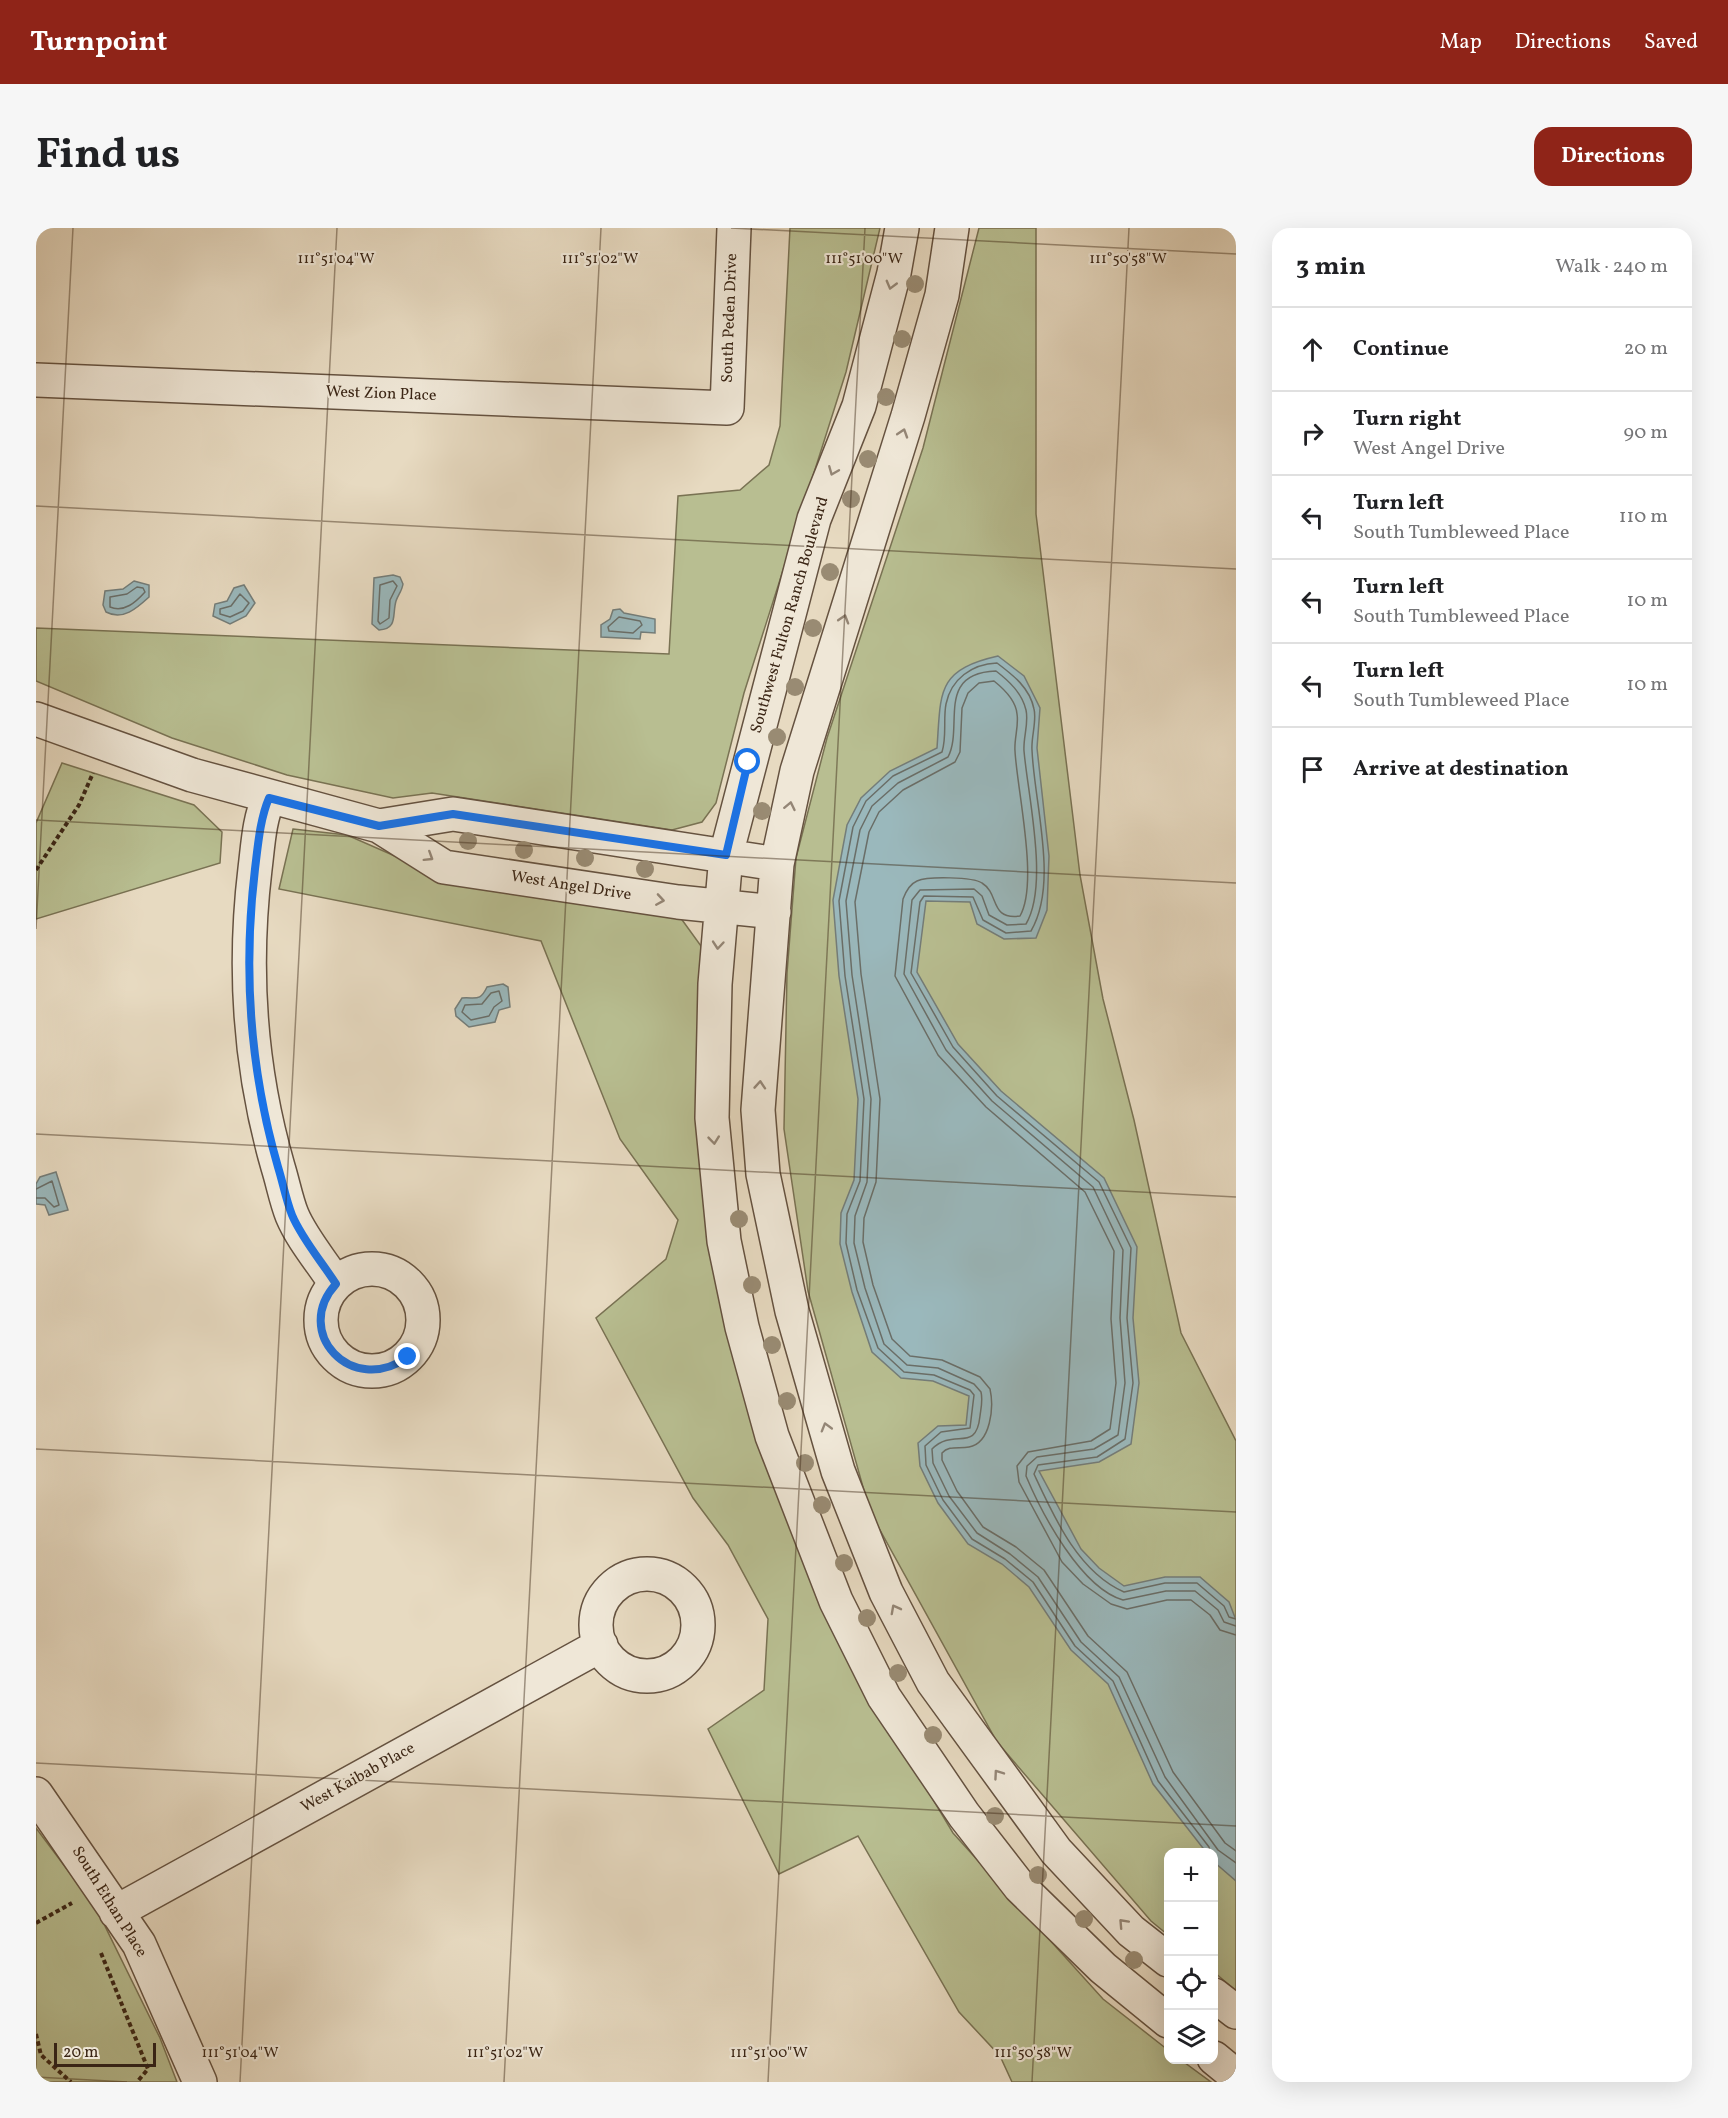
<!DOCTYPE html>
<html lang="en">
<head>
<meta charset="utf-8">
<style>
	:root { --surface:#fff; --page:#f6f6f6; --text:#202124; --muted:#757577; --line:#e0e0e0; --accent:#8f2418 }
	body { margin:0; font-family:Vollkorn,serif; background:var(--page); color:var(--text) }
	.controls { position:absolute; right:18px; bottom:18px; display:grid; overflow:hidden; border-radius:12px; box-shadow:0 6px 24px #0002 }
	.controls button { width:54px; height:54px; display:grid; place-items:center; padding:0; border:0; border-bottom:2px solid var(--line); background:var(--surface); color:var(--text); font:30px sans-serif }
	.scale { position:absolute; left:18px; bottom:15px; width:102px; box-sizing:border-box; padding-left:6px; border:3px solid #3a2515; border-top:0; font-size:16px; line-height:21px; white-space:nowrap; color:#3a2515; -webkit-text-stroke:4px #efe7d7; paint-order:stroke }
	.stop { position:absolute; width:18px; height:18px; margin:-14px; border:4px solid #1a73e8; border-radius:50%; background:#fff }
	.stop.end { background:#1a73e8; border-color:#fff; box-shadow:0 2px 6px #0008 }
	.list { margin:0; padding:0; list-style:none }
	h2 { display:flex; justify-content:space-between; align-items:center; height:78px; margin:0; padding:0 24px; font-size:26px }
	h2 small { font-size:20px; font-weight:400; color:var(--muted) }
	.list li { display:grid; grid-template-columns:39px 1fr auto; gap:18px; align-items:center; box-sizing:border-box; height:84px; padding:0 24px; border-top:2px solid var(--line) }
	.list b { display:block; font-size:22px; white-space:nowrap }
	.list p { margin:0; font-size:20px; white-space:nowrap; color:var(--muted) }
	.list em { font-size:20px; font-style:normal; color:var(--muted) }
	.icon { flex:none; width:33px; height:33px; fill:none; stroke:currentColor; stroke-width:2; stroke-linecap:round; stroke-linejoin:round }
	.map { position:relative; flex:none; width:1200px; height:1854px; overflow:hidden; border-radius:18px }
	header { display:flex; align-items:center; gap:36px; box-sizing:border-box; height:84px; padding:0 30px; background:var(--accent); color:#fff }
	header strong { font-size:28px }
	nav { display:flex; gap:33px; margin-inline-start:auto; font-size:21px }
	.intro { display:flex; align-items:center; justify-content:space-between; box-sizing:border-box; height:144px; padding:0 36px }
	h1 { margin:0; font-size:42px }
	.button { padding:15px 27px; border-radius:18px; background:var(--accent); color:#fff; font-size:21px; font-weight:700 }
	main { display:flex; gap:36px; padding:0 36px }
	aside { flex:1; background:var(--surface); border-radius:18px; box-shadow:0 6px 24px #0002 }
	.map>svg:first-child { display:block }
	.green { fill:#b8be91; stroke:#797253; stroke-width:1.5 }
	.water { fill:#9ab8bc; stroke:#747d79; stroke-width:1.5 }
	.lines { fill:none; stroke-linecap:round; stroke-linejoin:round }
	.shore { stroke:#6a6e68; stroke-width:1.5 }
	.minor-casing { stroke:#655240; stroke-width:36 }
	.path { stroke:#3a2515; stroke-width:4; stroke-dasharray:4.5 3; stroke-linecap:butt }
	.minor { stroke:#efe7d7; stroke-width:33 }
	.tree { fill:#998b73 }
	.oneway { stroke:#948676 }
	.route { stroke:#1a73e8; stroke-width:8 }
	.ticks { fill:none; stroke:#3a2515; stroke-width:1.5; stroke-opacity:0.45 }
	.labels { text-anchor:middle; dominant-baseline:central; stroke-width:4.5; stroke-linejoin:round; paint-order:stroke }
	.street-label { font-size:16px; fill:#3a2515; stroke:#efe7d7 }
	.ticks-label { font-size:15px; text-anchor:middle; fill:#3a2515; stroke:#efe7d7; stroke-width:4.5; stroke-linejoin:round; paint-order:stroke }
</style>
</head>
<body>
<header>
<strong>Turnpoint</strong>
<nav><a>Map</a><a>Directions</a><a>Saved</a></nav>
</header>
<div class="intro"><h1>Find us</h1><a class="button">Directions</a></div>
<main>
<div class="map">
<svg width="1200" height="1854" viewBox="0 0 1200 1854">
	<rect width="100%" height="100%" fill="#e7dac1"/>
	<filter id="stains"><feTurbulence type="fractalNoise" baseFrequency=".00333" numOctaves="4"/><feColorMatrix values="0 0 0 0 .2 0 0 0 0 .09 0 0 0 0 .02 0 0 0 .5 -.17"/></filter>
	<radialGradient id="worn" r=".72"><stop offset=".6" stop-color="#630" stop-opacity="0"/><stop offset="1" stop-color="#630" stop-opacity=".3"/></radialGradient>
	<!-- green -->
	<path class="green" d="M754 0H844L810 144 708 465 680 575 666 594 636 602 396 565 357 570 251 547 136 510 0 453V400L633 426 642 268 704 262 733 237 744 198Z
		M943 0H1000V286L1044 647 1067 771 1098 892 1145 1105 1200 1213V1763L1178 1744V1624H1132V1707L1115 1693 961 1514 834 1284 772 1063 748 901 751 745 760 630 791 510 887 220Z
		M26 535 158 577 186 604 184 635 0 691V595Z
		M257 601 311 607 409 650 644 689 665 718 663 883 718 1203 794 1399 917 1605 1067 1771 1132 1822V1832H1145L1175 1854H976L964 1828 923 1784 822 1608 743 1646 672 1501 728 1462 732 1391 692 1317 657 1270 560 1090 630 1031 642 992 584 911 505 713 243 661Z
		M0 1600 60 1680 124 1810 141 1854H0Z"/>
	<!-- water -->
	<path class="water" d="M357 347 364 349 367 356C366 363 362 367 360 373 356 387 362 401 343 402L336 396 338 350Z
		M98 353 113 357V369C101 380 87 393 70 384L67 377 69 363 87 361Z
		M208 357 219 375 210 388 194 396 177 388 179 376 191 373 198 360Z
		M584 381 588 385 619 391V405L605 404 604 411 565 409V397L574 391 577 382Z
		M962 428 988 448 1004 480 1001 520 1013 628 1011 682 1000 710 968 711 941 696 934 674 890 673 881 744 922 816 965 863 1068 950 1101 1019 1097 1090 1103 1155 1095 1216 1063 1234 1003 1243 1045 1321 1063 1340 1088 1358 1129 1349H1164L1193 1374 1200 1392V1653L1178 1634V1624H1170L1117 1556 1072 1456 1035 1422 993 1359 966 1336 932 1316 902 1275 884 1238 882 1215 902 1198 930 1197 933 1168 897 1153 865 1150 836 1124 816 1064 804 1016 805 985 818 952 822 871 803 748 797 672 811 597 825 570 854 543 901 520C905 464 900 442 962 428Z
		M467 756 472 759 474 779 463 782 459 794 433 799 420 788 419 781 426 770C440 769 444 774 451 759Z
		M20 944 32 982 13 987 9 977 0 976V956L4 949Z"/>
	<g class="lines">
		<!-- shore -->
		<path class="shore" d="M357 353 361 358 354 372 353 390 344 396 342 393 344 357Z
			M101 359 107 360 109 364C100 374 88 385 74 379V369L91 366Z
			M204 366 213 375 207 383 194 389 184 386V381L195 378Z
			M583 389 604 393 606 397 597 405 573 403 572 399Z
			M463 763 466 773 458 779 453 788 435 792 426 784 429 777 446 776 455 765Z
			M0 961 16 953 23 977 18 979 9 970H0
			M1200 1398 1188 1394 1182 1382 1159 1363H1130L1087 1372C1045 1360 1006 1286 990 1248L991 1238 1001 1229 1058 1221 1082 1207 1089 1155 1084 1090 1087 1022 1057 959 956 873 910 822 868 746 876 672 884 662 938 661 946 668 953 687 971 697 990 696C1013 657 992 569 988 523 987 510 993 495 990 482 986 465 973 453 960 443 899 445 928 499 912 529L862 555 836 578 824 602 810 673 816 747 835 871 831 954 819 988 818 1015 829 1060 848 1116 871 1137 902 1140 938 1156 945 1164C947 1172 945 1180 944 1188 940 1226 918 1199 896 1221L897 1235 913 1268 941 1305 974 1326 1002 1349 1045 1414 1083 1449 1129 1549 1182 1622 1200 1635
			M1200 1407 1184 1402 1174 1387 1155 1372H1131L1091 1381 1075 1376 1047 1356 1026 1334 983 1254 981 1238 992 1224 1055 1213 1074 1201 1080 1155 1075 1091 1078 1023 1049 964 950 879 902 827 859 748 867 671C870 663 874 656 881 653 892 648 937 649 946 655 964 666 953 692 984 688 1003 655 981 562 979 523 978 511 983 498 981 486 980 472 968 461 958 453L943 455 932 465 926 480 924 524 919 534 867 562 843 584 833 604 819 674 825 746 844 871 840 954 828 990 827 1014 837 1057 856 1111 874 1128 906 1132 944 1149 954 1161C958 1179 955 1215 933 1219 923 1221 913 1217 906 1225V1232L921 1263 947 1299 980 1319 1008 1342 1052 1408 1091 1444 1137 1544 1189 1615 1200 1623
			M1174 1624 1173 1619 1122 1553 1077 1453 1039 1418 997 1354 969 1331 936 1311 907 1272 890 1237 889 1218 905 1204 934 1200 938 1167 934 1162 898 1147 868 1144 842 1120 821 1062 810 1015 811 986 824 953 828 871 809 748 803 673 817 599 830 573 857 548 906 524C911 509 907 491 910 476 915 451 936 436 961 435 977 447 994 460 998 481 1001 493 995 509 996 522 998 575 1023 655 995 703L970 705 947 692 937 669 888 668 884 674 875 745 917 819 961 868 1063 954 1095 1020 1091 1090 1097 1155 1089 1211 1061 1229 1002 1237 998 1246C1018 1289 1042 1344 1088 1364L1129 1355H1161L1188 1378 1193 1389 1200 1391"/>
		<defs>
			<path id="minor" d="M866 0 858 45 823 178 778 291 690 627 679 756 676 890 688 1013 706 1099 736 1208 800 1373 848 1469 928 1587 984 1659 1067 1740 1132 1793
				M916 0 906 67 872 188 761 543 741 636 722 882 727 946 756 1083 802 1243 850 1364 897 1454 1020 1623 1095 1703 1132 1732
				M0 152 691 180 698 0
				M0 491 156 547 343 598 408 639 642 674 738 684
				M233 570C223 591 222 617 219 641 207 741 214 842 242 939 247 955 250 972 256 987 266 1011 286 1034 300 1056
				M343 598 417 586 741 636
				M285 1092a51 51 0 1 1 102 0a51 51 0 1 1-102 0Z
				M560 1397a51 51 0 1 1 102 0a51 51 0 1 1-102 0Z
				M0 1566 103 1716 164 1854
				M80 1684 565 1417
				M1178 1767 1200 1784
				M1178 1830 1200 1848"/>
		</defs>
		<!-- minor casing -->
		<use href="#minor" class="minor-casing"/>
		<!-- path -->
		<path class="path" d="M0 642 43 577 57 545
			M0 1695 36 1675
			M65 1725 112 1841 101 1854
			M0 1806 5 1827 35 1854"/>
		<!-- minor -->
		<use href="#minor" class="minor"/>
	</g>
	<!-- trees -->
	<g class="tree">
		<circle cx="879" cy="56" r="9"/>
		<circle cx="866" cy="111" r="9"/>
		<circle cx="850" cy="169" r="9"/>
		<circle cx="832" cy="231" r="9"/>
		<circle cx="815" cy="271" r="9"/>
		<circle cx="794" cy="344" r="9"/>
		<circle cx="777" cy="400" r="9"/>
		<circle cx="759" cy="459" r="9"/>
		<circle cx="741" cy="509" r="9"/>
		<circle cx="726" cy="583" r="9"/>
		<circle cx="432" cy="613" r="9"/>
		<circle cx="488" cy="622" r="9"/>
		<circle cx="549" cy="630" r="9"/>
		<circle cx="609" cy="641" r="9"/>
		<circle cx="703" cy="991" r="9"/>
		<circle cx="716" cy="1057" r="9"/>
		<circle cx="736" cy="1117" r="9"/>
		<circle cx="751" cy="1173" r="9"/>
		<circle cx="769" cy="1235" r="9"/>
		<circle cx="786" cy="1277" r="9"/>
		<circle cx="808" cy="1335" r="9"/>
		<circle cx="831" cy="1390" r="9"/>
		<circle cx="862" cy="1445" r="9"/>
		<circle cx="897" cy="1507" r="9"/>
		<circle cx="959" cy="1588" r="9"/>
		<circle cx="1002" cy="1647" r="9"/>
		<circle cx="1048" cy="1691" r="9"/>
		<circle cx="1098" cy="1732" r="9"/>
	</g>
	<!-- one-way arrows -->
	<defs><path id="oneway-chevron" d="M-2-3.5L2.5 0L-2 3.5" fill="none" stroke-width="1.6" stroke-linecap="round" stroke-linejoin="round" transform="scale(1.5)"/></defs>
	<g class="oneway">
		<use href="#oneway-chevron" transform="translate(855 57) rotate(105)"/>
		<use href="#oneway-chevron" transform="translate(867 205) rotate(-72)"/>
		<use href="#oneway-chevron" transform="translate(797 243) rotate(112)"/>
		<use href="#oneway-chevron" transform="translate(808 391) rotate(-73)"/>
		<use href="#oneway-chevron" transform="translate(754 578) rotate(-78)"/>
		<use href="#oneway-chevron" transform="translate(393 629) rotate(32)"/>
		<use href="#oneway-chevron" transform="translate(624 672) rotate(9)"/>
		<use href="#oneway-chevron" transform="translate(682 717) rotate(95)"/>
		<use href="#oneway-chevron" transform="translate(724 857) rotate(-86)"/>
		<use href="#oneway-chevron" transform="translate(678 912) rotate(84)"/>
		<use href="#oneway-chevron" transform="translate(790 1199) rotate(-106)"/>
		<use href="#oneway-chevron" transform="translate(859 1381) rotate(-118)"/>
		<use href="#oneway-chevron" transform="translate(962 1546) rotate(-125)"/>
		<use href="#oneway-chevron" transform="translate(1087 1695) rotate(-133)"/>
	</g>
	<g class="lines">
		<!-- route -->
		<path class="route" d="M372 1129C315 1169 256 1104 300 1056 286 1034 266 1011 256 987 250 972 247 955 242 939 214 842 207 741 219 641 222 617 224 591 233 570L343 598 417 586 690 627 712 534"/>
	</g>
	<!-- ticks -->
	<path class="ticks" d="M695 0 1200 26M0 278 1200 341M0 592 1200 655M0 701 37 0M0 906 1200 969M0 1221 1200 1284M0 1535 1200 1598M0 1849 91 1854M204 1854 301 0M468 1854 565 0M732 1854 829 0M996 1854 1093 0"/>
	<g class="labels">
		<!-- street labels -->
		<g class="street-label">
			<text transform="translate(694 90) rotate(-88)">South Peden Drive</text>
			<text transform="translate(345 166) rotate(2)">West Zion Place</text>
			<text transform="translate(754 387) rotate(-74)">Southwest Fulton Ranch Boulevard</text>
			<text transform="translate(535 658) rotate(9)">West Angel Drive</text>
			<text transform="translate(322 1550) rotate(-29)">West Kaibab Place</text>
			<text transform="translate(73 1674) rotate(58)">South Ethan Place</text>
		</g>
	</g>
	<g class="ticks-label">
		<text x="300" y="35">111°51'04"W</text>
		<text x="564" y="35">111°51'02"W</text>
		<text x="828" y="35">111°51'00"W</text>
		<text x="1092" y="35">111°50'58"W</text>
		<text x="204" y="1829">111°51'04"W</text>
		<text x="469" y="1829">111°51'02"W</text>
		<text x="733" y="1829">111°51'00"W</text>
		<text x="997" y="1829">111°50'58"W</text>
	</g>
	<rect width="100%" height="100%" filter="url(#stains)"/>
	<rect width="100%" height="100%" fill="url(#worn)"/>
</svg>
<div class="controls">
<button>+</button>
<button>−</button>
<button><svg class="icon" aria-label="locate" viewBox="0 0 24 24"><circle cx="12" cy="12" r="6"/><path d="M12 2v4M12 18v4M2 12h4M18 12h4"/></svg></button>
<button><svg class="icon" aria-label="layers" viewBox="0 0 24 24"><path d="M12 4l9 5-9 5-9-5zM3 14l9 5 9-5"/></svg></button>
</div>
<div class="scale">20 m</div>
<div class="stop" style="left:712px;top:534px"></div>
<div class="stop end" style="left:372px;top:1129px"></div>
</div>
<aside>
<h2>3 min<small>Walk · 240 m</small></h2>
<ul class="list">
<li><svg class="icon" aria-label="ahead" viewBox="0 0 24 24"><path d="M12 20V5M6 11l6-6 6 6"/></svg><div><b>Continue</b></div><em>20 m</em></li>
<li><svg class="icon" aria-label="right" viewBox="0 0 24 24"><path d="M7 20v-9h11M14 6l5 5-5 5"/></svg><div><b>Turn right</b><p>West Angel Drive</p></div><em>90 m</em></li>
<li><svg class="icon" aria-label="left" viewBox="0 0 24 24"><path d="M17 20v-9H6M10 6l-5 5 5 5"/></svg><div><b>Turn left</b><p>South Tumbleweed Place</p></div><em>110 m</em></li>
<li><svg class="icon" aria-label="left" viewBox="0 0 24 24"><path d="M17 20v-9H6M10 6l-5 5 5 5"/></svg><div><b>Turn left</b><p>South Tumbleweed Place</p></div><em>10 m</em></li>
<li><svg class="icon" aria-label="left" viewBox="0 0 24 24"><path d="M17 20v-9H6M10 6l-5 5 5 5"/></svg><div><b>Turn left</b><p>South Tumbleweed Place</p></div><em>10 m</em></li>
<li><svg class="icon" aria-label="arrive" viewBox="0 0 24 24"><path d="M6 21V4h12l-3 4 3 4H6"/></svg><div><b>Arrive at destination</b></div></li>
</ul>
</aside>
</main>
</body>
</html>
